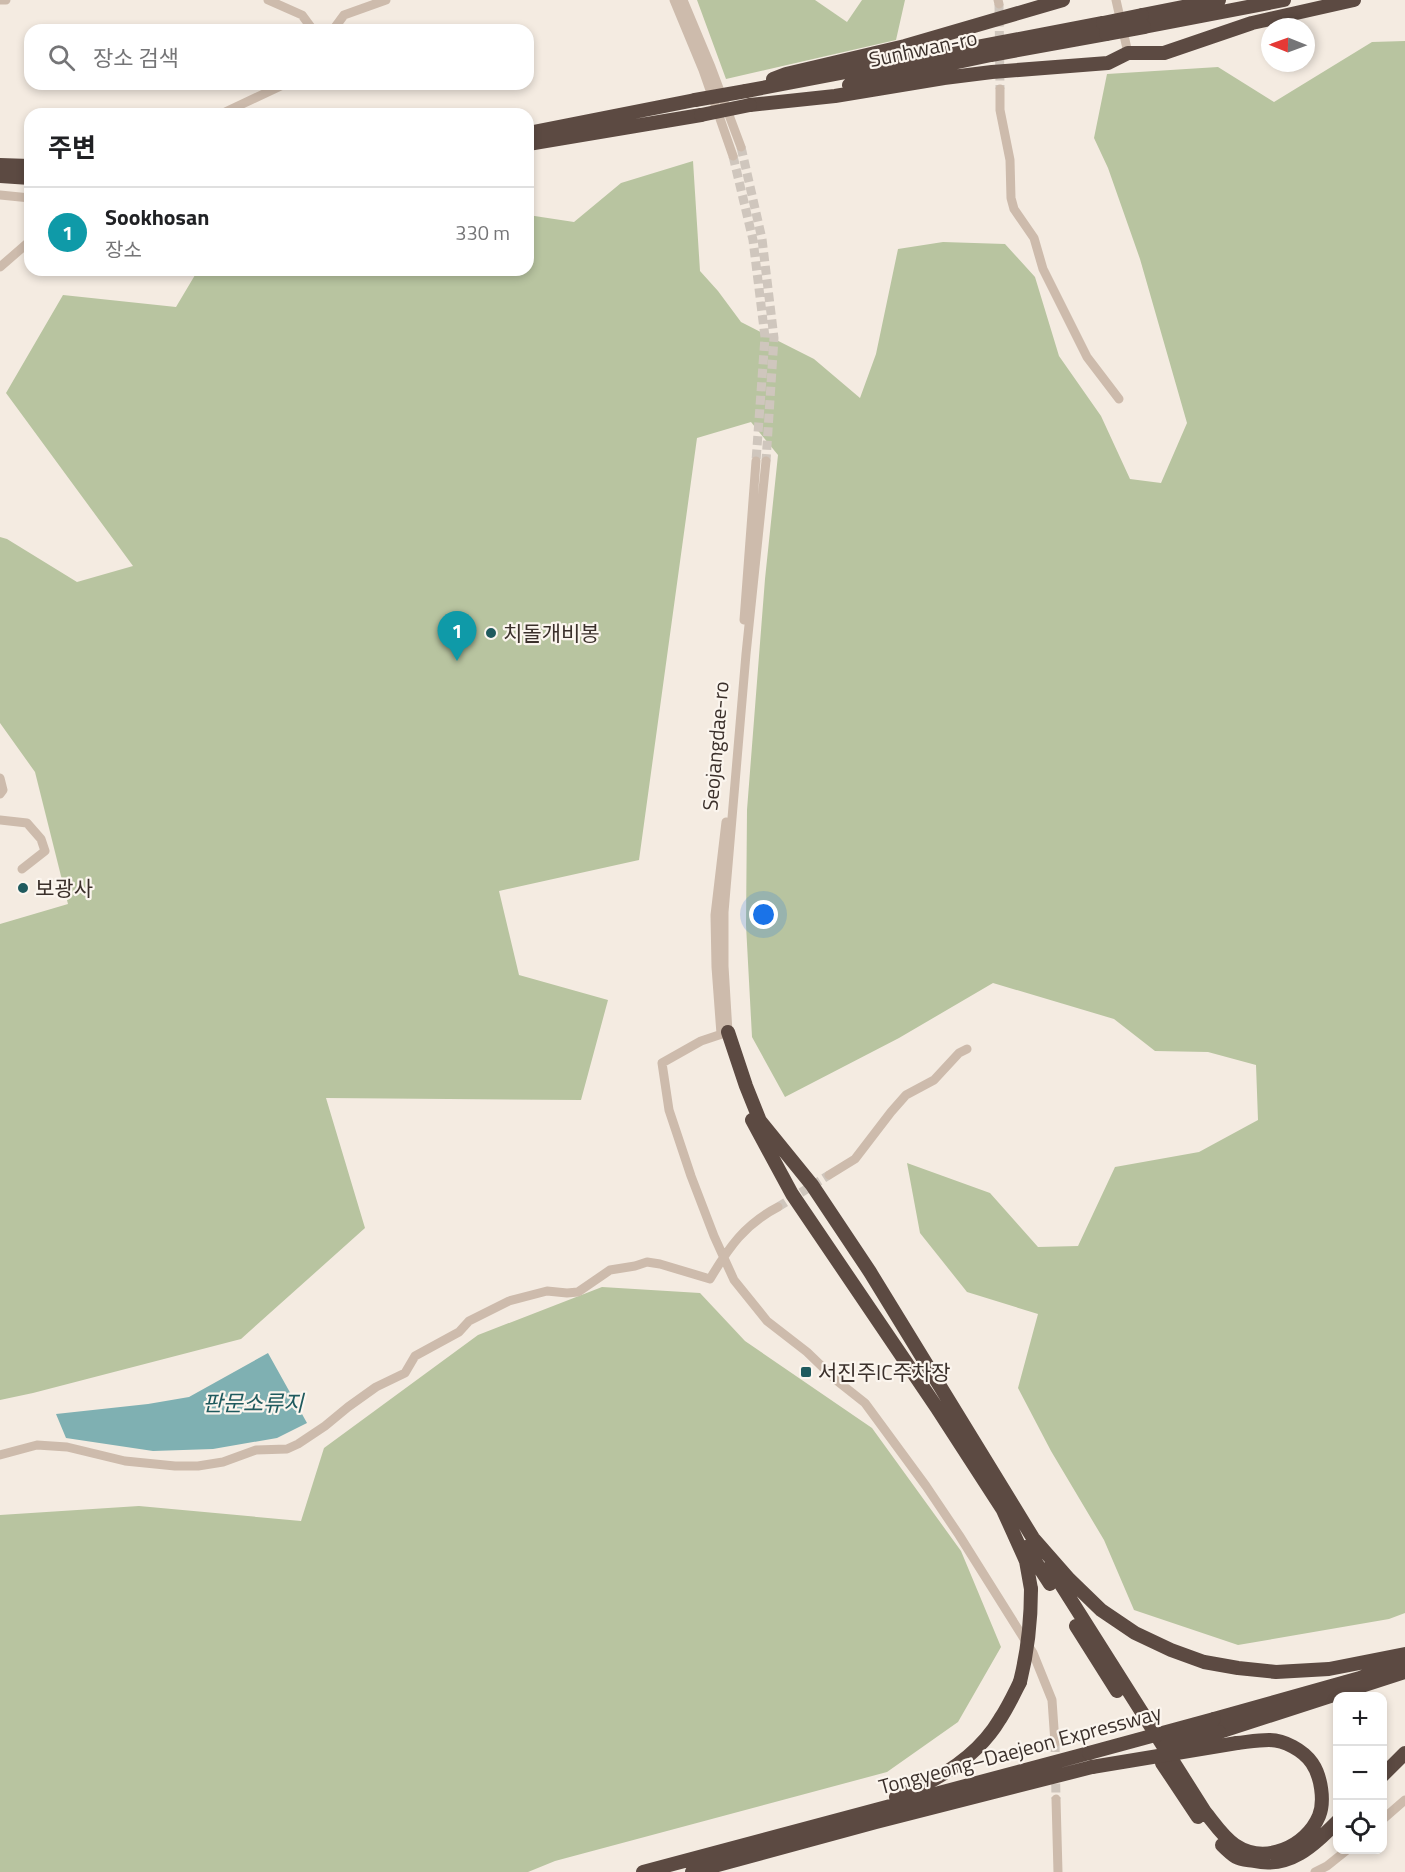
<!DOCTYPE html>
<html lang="ko">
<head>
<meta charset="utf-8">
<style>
	:root { --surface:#fff; --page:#f2f2f2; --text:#202124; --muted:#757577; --line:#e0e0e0; --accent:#1f5a5e }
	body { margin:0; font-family:"Titillium Web","Noto Sans KR",sans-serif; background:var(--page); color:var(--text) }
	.controls { position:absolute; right:18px; bottom:18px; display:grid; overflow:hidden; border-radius:12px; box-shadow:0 3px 9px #0003 }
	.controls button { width:54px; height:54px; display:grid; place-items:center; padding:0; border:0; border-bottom:2px solid var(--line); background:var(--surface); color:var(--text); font:30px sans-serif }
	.compass { position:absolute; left:1261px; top:18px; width:54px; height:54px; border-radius:50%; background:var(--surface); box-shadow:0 3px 9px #0003; rotate:271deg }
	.you { position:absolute; left:764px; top:915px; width:21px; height:21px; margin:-15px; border:4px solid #fff; border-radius:50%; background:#1a73e8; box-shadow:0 0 0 9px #1a73e833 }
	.badge { display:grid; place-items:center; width:39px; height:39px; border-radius:50%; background:var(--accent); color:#fff; font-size:20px; font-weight:700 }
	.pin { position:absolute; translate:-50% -50px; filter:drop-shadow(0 2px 3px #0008) }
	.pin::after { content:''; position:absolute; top:32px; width:21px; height:18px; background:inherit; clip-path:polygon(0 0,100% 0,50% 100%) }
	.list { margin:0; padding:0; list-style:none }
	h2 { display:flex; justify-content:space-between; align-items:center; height:78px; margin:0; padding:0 24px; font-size:26px }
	h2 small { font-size:20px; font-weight:400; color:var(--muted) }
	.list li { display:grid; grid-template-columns:39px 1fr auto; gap:18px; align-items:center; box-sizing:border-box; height:90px; padding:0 24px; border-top:2px solid var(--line) }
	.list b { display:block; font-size:22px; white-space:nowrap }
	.list p { margin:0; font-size:20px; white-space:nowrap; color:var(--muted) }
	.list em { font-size:20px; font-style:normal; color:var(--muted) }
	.icon { flex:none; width:33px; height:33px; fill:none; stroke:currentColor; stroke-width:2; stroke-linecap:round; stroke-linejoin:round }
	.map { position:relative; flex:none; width:1405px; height:1872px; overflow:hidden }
	.search { position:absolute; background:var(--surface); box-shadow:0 3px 9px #0003; left:24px; top:24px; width:510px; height:66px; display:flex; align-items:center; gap:15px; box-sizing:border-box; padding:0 21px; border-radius:18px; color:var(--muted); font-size:22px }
	.panel { position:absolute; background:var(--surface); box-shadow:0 3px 9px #0003; left:24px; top:108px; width:510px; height:168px; border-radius:18px }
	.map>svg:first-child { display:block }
	.green { fill:#b8c4a0 }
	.water { fill:#7fb0b2 }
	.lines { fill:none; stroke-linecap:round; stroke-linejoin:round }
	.minor-tunnel { stroke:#cfc6bd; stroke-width:9; stroke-dasharray:9 4.5; stroke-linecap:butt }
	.minor { stroke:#cdbbac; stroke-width:9 }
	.highway { stroke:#5c4a42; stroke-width:14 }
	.highway-bridge { stroke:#5c4a42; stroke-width:14 }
	.poi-dot { fill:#1f5a5e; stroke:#fbf5ee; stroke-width:2 }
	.labels { text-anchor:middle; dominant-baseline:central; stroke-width:4.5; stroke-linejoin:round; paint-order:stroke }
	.street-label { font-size:21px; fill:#3b302b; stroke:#fbf5ee }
	.poi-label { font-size:21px; fill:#3b302b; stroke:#fbf5ee; text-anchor:start }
	.water-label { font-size:22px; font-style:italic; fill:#1f5a5e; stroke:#fbf5ee }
</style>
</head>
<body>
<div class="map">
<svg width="1405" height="1872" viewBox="0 0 1405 1872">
	<rect width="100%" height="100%" fill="#f4ebe1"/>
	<!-- green -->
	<path class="green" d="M697 0H815L847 22 862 0H905L896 40 726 79Z
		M1405 41V1613L1389 1619 1238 1645 1134 1610 1104 1540 1051 1451 1018 1388 1038 1314 967 1292 920 1233 907 1163 990 1193 1038 1247 1078 1246 1115 1167 1199 1152 1258 1120 1256 1065 1208 1052 1155 1051 1114 1019 993 983 899 1038 785 1097 752 1037 746 925 747 810 765 579 778 455 751 422 697 438 639 860 499 891 519 975 608 1000 581 1100 326 1098 365 1228 241 1339 33 1393 0 1400V924L68 904 35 772 0 723V537L7 539 77 582 133 566 6 393 63 295 176 307 198 270H528V215L574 222 621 183 693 161 700 271 718 291 741 322 814 359 860 398 876 354 898 249 943 242 1005 244 1035 277 1059 356 1101 416 1130 479 1161 483 1187 423 1140 259 1108 168 1094 138 1107 74 1218 67 1274 102 1372 42Z
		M602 1287 700 1293 745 1341 872 1428 961 1551 1001 1647 958 1722 887 1772 555 1861 528 1872H0V1515L139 1506 301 1521 324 1448 478 1335Z"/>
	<!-- water -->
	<path class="water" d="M268 1353 307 1423 277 1438 213 1449 153 1451 66 1438 56 1414 148 1404 189 1397Z"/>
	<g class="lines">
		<!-- minor-tunnel -->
		<path class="minor-tunnel" d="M999 4 1000 89
			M741 147 762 239 774 338 766 461
			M733 156 753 240 765 337 756 461
			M778 1207 829 1175
			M1055 1743 1056 1799"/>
		<!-- minor -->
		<path class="minor" d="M1 0H6
			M268 0 302 15 313 30
			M674 0 703 70 733 156
			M683 0 711 67 741 147
			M998 0 999 4
			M1116 0 1128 53
			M333 30 344 15 386 0
			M1000 89V110L1010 160 1011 198 1014 209 1034 238 1043 269 1087 357 1119 399
			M221 114 285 84
			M0 195 30 198
			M0 267 30 241
			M766 461 746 654 724 912V966L728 1032 701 1041 662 1063 669 1110 691 1176 714 1236 734 1280 767 1321 807 1352 836 1380 865 1403 926 1486 959 1535 1033 1653 1052 1700 1055 1743
			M744 620 756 461
			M0 778 3 790 0 794
			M0 820 27 823 41 839 45 851 22 869
			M721 1034 716 967 715 915 726 822
			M829 1175 855 1159 891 1112 906 1095 934 1080 959 1053 967 1049
			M0 1455 37 1445 67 1447 125 1461 175 1466H198L223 1462 256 1450 287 1449 298 1444 325 1426 348 1407 376 1387 405 1373 415 1356 459 1332 469 1321 509 1301 547 1291 567 1293 578 1292 610 1270 635 1266 647 1262 660 1264 710 1279C729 1247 745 1224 778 1207
			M1056 1799 1058 1872
			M1382 1820 1405 1800
			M1315 1872 1327 1866 1347 1850"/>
		<!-- highway -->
		<path class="highway" d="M1142 15 1219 0
			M1144 27 1284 0
			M773 79 786 74 905 46 1063 0
			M849 85 991 55 1106 34
			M746 91 1103 23
			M750 105 835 96 944 78 992 72 1108 63 1128 53H1164L1252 23 1354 0
			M528 133 695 100
			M528 144 701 115
			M0 165 30 166
			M0 176 30 178
			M728 1032 746 1086 760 1121 812 1185 870 1272 1033 1538 1069 1579 1101 1610 1135 1633 1171 1650 1204 1662 1238 1668 1276 1672 1329 1669 1405 1654
			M752 1120 792 1194 937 1408 1003 1510 1026 1561 1031 1589
			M1026 1547 1050 1584
			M1050 1567 1205 1812C1214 1823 1223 1837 1235 1845 1265 1865 1306 1847 1319 1816 1325 1801 1321 1776 1312 1763 1303 1750 1284 1740 1269 1740 1258 1740 1247 1742 1237 1743
			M1076 1626 1117 1691
			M1214 1719 1360 1678 1400 1662
			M1219 1732 1405 1672
			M1162 1763 1198 1817
			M1382 1776 1405 1753
			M896 1797C937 1781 977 1758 1000 1719 1008 1707 1014 1694 1020 1682
			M1222 1845C1226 1849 1231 1854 1236 1857 1241 1860 1249 1860 1254 1861 1291 1869 1314 1845 1338 1821
			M643 1872 1089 1753
			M692 1872 876 1822 1092 1767"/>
		<!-- highway-bridge -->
		<path class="highway-bridge" d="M1103 23 1142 15
			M1106 34 1144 27
			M695 100 746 91
			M701 115 750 105
			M1020 1682C1028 1650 1031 1621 1031 1589
			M1164 1747 1219 1732
			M1089 1753 1214 1719
			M1092 1767 1237 1743"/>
	</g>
	<!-- markers -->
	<g class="poi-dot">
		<circle cx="491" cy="633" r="6"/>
		<circle cx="23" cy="888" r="6"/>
		<rect x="800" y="1366" width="12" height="12" rx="3"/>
	</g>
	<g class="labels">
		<!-- street labels -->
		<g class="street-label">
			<text transform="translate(923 48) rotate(-12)">Sunhwan-ro</text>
			<text transform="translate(715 746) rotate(-85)">Seojangdae-ro</text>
			<text transform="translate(1020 1749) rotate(-15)">Tongyeong–Daejeon Expressway</text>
		</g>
		<!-- poi labels -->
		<g class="poi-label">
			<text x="503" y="633">치돌개비봉</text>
			<text x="35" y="888">보광사</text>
			<text x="818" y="1372">서진주IC주차장</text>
		</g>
		<!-- water labels -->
		<g class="water-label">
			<text x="253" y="1403">판문소류지</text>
		</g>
	</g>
</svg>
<div class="controls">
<button>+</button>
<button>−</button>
<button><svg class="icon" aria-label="locate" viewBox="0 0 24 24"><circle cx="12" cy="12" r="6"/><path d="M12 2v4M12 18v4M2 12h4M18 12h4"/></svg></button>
</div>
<svg class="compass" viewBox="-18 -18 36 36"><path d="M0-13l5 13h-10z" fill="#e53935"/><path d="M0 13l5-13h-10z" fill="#757577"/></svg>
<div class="you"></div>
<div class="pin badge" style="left:457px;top:661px;background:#0f9aa8">1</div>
<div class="search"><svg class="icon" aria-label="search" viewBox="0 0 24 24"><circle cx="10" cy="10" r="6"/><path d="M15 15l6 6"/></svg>장소 검색</div>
<section class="panel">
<h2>주변<small></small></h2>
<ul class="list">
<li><span class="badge" style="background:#0f9aa8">1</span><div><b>Sookhosan</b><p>장소</p></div><em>330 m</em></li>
</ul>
</section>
</div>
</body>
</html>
